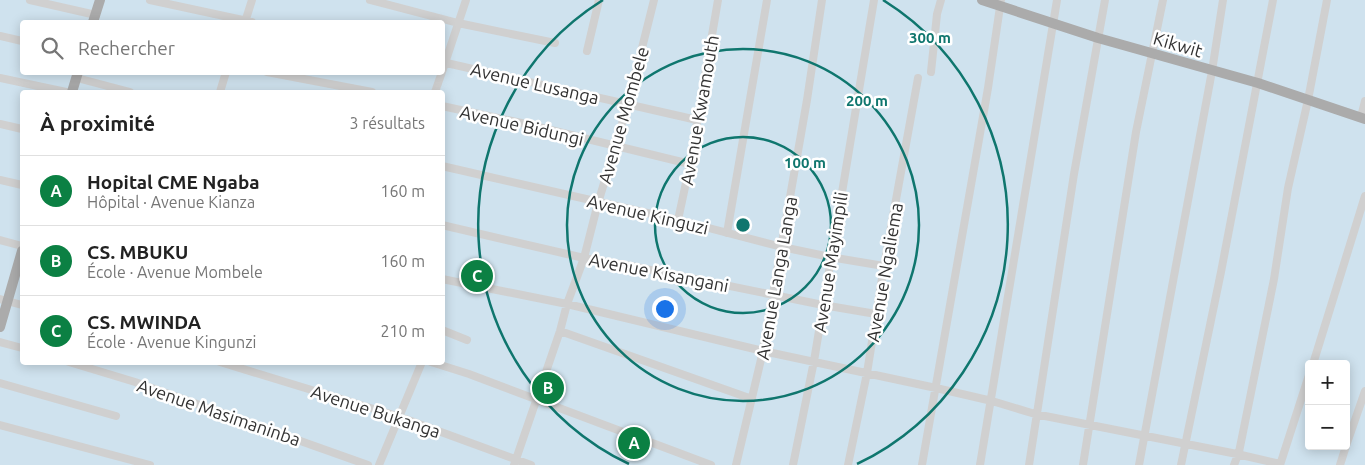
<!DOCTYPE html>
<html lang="fr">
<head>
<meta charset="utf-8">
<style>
	:root { --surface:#fff; --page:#f2f2f2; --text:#222; --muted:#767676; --line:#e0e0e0; --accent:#0b8043 }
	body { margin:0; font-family:Ubuntu,sans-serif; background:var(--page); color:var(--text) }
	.controls { position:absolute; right:15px; bottom:15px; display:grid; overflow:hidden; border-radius:5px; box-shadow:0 2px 12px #0003 }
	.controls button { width:45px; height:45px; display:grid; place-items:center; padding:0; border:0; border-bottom:1px solid var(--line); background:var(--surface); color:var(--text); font:25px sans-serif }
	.you { position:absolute; left:664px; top:308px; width:18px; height:18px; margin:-12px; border:4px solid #fff; border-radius:50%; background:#1a73e8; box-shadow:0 0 0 8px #1a73e833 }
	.badge { display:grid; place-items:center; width:32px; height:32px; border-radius:50%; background:var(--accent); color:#fff; font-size:16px; font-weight:700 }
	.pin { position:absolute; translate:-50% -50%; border:2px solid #fff; box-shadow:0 1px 5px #0006 }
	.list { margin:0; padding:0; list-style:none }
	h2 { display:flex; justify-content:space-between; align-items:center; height:65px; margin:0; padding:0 20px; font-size:21px }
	h2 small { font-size:16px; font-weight:400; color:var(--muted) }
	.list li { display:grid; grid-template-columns:32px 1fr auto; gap:15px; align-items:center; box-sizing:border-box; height:70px; padding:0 20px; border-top:1px solid var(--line) }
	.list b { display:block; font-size:19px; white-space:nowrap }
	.list p { margin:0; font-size:16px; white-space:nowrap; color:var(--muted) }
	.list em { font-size:16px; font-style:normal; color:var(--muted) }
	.icon { flex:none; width:28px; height:28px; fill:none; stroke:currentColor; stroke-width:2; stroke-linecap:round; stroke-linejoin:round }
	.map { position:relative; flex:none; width:1365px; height:465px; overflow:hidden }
	.search { position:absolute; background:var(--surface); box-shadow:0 2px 12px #0003; left:20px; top:20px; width:425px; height:55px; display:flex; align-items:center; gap:12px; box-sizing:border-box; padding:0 18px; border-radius:5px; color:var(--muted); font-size:19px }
	.panel { position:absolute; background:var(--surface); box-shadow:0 2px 12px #0003; left:20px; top:90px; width:425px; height:275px; border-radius:5px }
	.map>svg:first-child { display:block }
	.water { fill:#cfe2ee; fill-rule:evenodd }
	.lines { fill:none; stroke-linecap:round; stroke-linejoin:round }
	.minor { stroke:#d0d0d0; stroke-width:8 }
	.major { stroke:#ababab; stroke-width:10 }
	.ring { fill:none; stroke:#0f766e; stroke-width:2.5 }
	.labels { text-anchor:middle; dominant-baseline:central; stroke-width:5; stroke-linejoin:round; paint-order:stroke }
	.street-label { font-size:18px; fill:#333; stroke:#fff }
	.centre { fill:#0f766e; stroke:#fff; stroke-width:2.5 }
	.ring-label { font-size:15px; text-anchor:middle; font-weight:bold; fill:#0f766e; stroke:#fff; stroke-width:5; stroke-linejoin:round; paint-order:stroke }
</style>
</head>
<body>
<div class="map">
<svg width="1365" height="465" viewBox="0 0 1365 465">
	<rect width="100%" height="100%" fill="#fff"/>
	<!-- water -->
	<path class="water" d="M0 0H1365V465H0ZM22 22H442V72H22ZM22 92H442V362H22ZM1309 364H1346V446H1309Z"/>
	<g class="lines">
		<!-- minor -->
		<path class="minor" d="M30 0 96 15
			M150 0 252 22
			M370 0 458 23 555 43
			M245 22 252 0
			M0 36 22 41
			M587 51 599 0
			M442 62 697 120
			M267 72 372 92
			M442 72 466 0
			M931 72 937 14 941 0
			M0 78 66 92
			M77 78 130 92
			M220 92 226 72
			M435 92 442 72
			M442 106 526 124 690 164
			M1361 117 1365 101
			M0 124 22 129
			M442 166 678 220 782 247 830 257 884 266
			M0 180 22 185
			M678 220 690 164 718 0
			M442 225 584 258 631 266 823 305 876 314
			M727 233 767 0
			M0 240 22 246
			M442 279 567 304 763 351 936 388 992 401 1035 414 1237 454 1280 464
			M0 299 22 305
			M442 330 467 340
			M560 331 752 399
			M0 342 22 348
			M69 362 135 382 368 465
			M220 362 400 417 531 465
			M431 362 469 374 711 465
			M1313 364 1365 196
			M0 383 116 416
			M0 425 150 465
			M1346 446 1365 391
			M379 465 422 362
			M514 465 560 331 567 304 584 258 598 203 628 104 654 0
			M736 465 763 351 807 100 822 0
			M793 465 814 361 874 0
			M848 465 867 373 884 266 918 78
			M922 465 988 88 1001 0
			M980 465 1057 0
			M1029 465 1074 174 1105 0
			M1083 465 1136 132 1163 0
			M1139 465 1212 71 1223 0
			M1181 465 1221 272 1273 0
			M1234 465 1239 452 1274 279 1288 188 1308 100 1327 0
			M1280 465 1309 375
			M1340 465 1346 446"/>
		<!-- major -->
		<path class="major" d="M982 0 1098 38 1258 83 1365 119
			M93 22 100 0
			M72 92 78 72
			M0 327 22 251"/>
	</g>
	<!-- distance rings -->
	<g class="ring">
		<circle cx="743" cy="225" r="88"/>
		<circle cx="743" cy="225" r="176"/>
		<path d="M629 464A265 265 0 0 1 603 0M883 0A265 265 0 0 1 857 464"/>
	</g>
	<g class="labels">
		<!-- street labels -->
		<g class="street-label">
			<text transform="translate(1178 44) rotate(16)">Kikwit</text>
			<text transform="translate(535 83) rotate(13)">Avenue Lusanga</text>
			<text transform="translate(699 110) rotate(-80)">Avenue Kwamouth</text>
			<text transform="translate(623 115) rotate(-74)">Avenue Mombele</text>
			<text transform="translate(522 125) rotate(13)">Avenue Bidungi</text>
			<text transform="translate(648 214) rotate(13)">Avenue Kinguzi</text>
			<text transform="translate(830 262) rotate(-81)">Avenue Mayimpili</text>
			<text transform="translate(659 272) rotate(11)">Avenue Kisangani</text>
			<text transform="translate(884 272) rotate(-80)">Avenue Ngaliema</text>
			<text transform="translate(776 278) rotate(-80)">Avenue Langa Langa</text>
			<text transform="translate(376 411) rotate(18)">Avenue Bukanga</text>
			<text transform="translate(219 412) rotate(19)">Avenue Masimaninba</text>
		</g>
	</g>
	<circle cx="743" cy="225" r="8" class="centre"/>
	<g class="ring-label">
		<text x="930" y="43">300 m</text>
		<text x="867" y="106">200 m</text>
		<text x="805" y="168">100 m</text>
	</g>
</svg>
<div class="controls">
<button>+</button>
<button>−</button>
</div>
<div class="you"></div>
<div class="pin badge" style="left:634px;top:443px">A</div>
<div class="pin badge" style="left:548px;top:388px">B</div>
<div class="pin badge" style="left:477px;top:276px">C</div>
<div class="search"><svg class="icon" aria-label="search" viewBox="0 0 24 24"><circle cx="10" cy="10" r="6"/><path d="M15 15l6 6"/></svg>Rechercher</div>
<section class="panel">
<h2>À proximité<small>3 résultats</small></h2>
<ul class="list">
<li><span class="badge">A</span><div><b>Hopital CME Ngaba</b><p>Hôpital · Avenue Kianza</p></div><em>160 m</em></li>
<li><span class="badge">B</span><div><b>CS. MBUKU</b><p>École · Avenue Mombele</p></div><em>160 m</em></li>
<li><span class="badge">C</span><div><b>CS. MWINDA</b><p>École · Avenue Kingunzi</p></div><em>210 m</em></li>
</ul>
</section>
</div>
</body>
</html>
